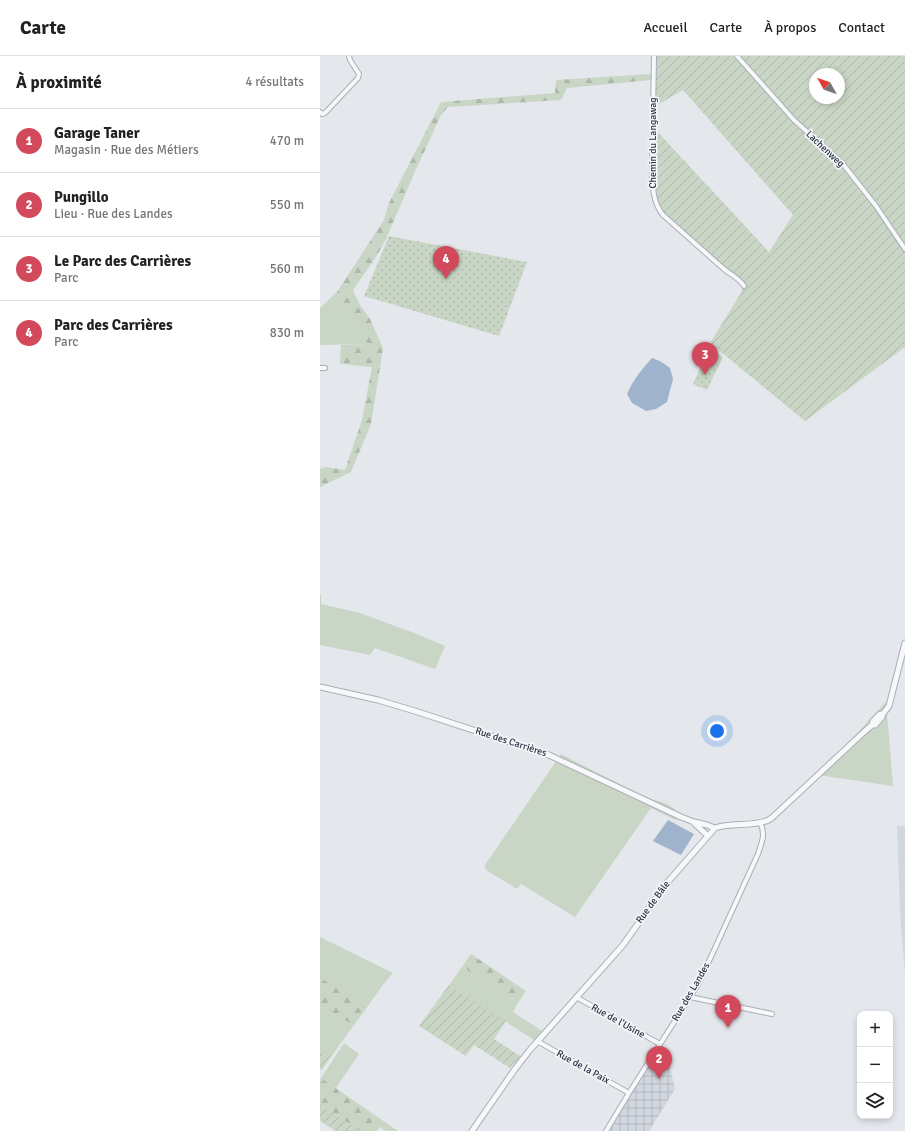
<!DOCTYPE html>
<html lang="fr">
<head>
<meta charset="utf-8">
<style>
	:root { --surface:#fff; --page:#f6f6f6; --text:#222; --muted:#767676; --line:#e0e0e0; --accent:#d1495b }
	body { margin:0; font-family:Signika,sans-serif; background:var(--page); color:var(--text) }
	.controls { position:absolute; right:12px; bottom:12px; display:grid; overflow:hidden; border-radius:8px; box-shadow:0 2px 6px #0003 }
	.controls button { width:36px; height:36px; display:grid; place-items:center; padding:0; border:0; border-bottom:1px solid var(--line); background:var(--surface); color:var(--text); font:20px sans-serif }
	.compass { position:absolute; left:489px; top:12px; width:36px; height:36px; border-radius:50%; background:var(--surface); box-shadow:0 2px 6px #0003; rotate:310deg }
	.you { position:absolute; left:397px; top:675px; width:14px; height:14px; margin:-10px; border:3px solid #fff; border-radius:50%; background:#1a73e8; box-shadow:0 0 0 6px #1a73e833 }
	.badge { display:grid; place-items:center; width:26px; height:26px; border-radius:50%; background:var(--accent); color:#fff; font-size:13px; font-weight:700 }
	.pin { position:absolute; translate:-50% -33px; filter:drop-shadow(0 1px 2px #0008) }
	.pin::after { content:''; position:absolute; top:21px; width:14px; height:12px; background:inherit; clip-path:polygon(0 0,100% 0,50% 100%) }
	.list { margin:0; padding:0; list-style:none }
	h2 { display:flex; justify-content:space-between; align-items:center; height:52px; margin:0; padding:0 16px; font-size:17px }
	h2 small { font-size:13px; font-weight:400; color:var(--muted) }
	.list li { display:grid; grid-template-columns:26px 1fr auto; gap:12px; align-items:center; box-sizing:border-box; height:64px; padding:0 16px; border-top:1px solid var(--line) }
	.list b { display:block; font-size:15px; white-space:nowrap }
	.list p { margin:0; font-size:13px; white-space:nowrap; color:var(--muted) }
	.list em { font-size:13px; font-style:normal; color:var(--muted) }
	.icon { flex:none; width:22px; height:22px; fill:none; stroke:currentColor; stroke-width:2; stroke-linecap:round; stroke-linejoin:round }
	.map { position:relative; flex:none; width:585px; height:1075px; overflow:hidden }
	header { display:flex; align-items:center; gap:24px; box-sizing:border-box; height:56px; padding:0 20px; background:var(--surface); border-bottom:1px solid var(--line) }
	header strong { font-size:19px }
	nav { display:flex; gap:22px; margin-inline-start:auto; font-size:14px }
	main { display:flex }
	aside { flex:1; background:var(--surface) }
	.map>svg:first-child { display:block }
	.built { fill:#d2d6de }
	.industrial { fill:url(#industrial-grid) }
	.grass { fill:#c9d6c5 }
	.forest { fill:url(#forest-firs) }
	.park { fill:url(#park-dots) }
	.garden { fill:url(#garden-furrows); fill-rule:evenodd }
	.water { fill:#9fb4cc }
	.lines { fill:none; stroke-linecap:round; stroke-linejoin:round }
	.minor-casing { stroke:#a9aeb7; stroke-width:6 }
	.tertiary-casing { stroke:#a9aeb7; stroke-width:7 }
	.minor { stroke:#f7f8fa; stroke-width:4 }
	.tertiary { stroke:#f7f8fa; stroke-width:5 }
	.labels { text-anchor:middle; dominant-baseline:central; stroke-width:3.5; stroke-linejoin:round; paint-order:stroke }
	.street-label { font-size:10px; fill:#2b3445; stroke:#f4f6f9 }
</style>
</head>
<body>
<header>
<strong>Carte</strong>
<nav><a>Accueil</a><a>Carte</a><a>À propos</a><a>Contact</a></nav>
</header>
<main>
<aside>
<h2>À proximité<small>4 résultats</small></h2>
<ul class="list">
<li><span class="badge">1</span><div><b>Garage Taner</b><p>Magasin · Rue des Métiers</p></div><em>470 m</em></li>
<li><span class="badge">2</span><div><b>Pungillo</b><p>Lieu · Rue des Landes</p></div><em>550 m</em></li>
<li><span class="badge">3</span><div><b>Le Parc des Carrières</b><p>Parc</p></div><em>560 m</em></li>
<li><span class="badge">4</span><div><b>Parc des Carrières</b><p>Parc</p></div><em>830 m</em></li>
</ul>
</aside>
<div class="map">
<svg width="585" height="1075" viewBox="0 0 585 1075">
	<defs>
		<pattern id="industrial-grid" width="8" height="8" patternUnits="userSpaceOnUse"><rect width="8" height="8" fill="#d2d6de"/><path d="M0 4h8M4 0v8" fill="none" stroke="#b4b8c0"/></pattern>
		<pattern id="forest-firs" width="22" height="20" patternUnits="userSpaceOnUse"><rect width="22" height="20" fill="#c9d6c5"/><path d="M5 1l3.5 6h-7zM16 11l3.5 6h-7z" fill="#adb8ab"/></pattern>
		<pattern id="park-dots" width="8" height="8" patternUnits="userSpaceOnUse"><rect width="8" height="8" fill="#c9d6c5"/><path d="M2 2h.1M6 6h.1" fill="none" stroke="#adb8ab" stroke-width="1.8" stroke-linecap="round"/></pattern>
		<pattern id="garden-furrows" width="10" height="10" patternUnits="userSpaceOnUse"><rect width="10" height="10" fill="#c9d6c5"/><path d="M-1 1l2-2M0 10L10 0M9 11l2-2" fill="none" stroke="#adb8ab"/></pattern>
	</defs>
	<rect width="100%" height="100%" fill="#e4e7ec"/>
	<!-- built -->
	<path class="built" d="M577 770H585V918L580 856Z"/>
	<!-- industrial -->
	<path class="industrial" d="M334 1001 350 1011 355 1033 329 1075H289Z"/>
	<!-- grass -->
	<path class="grass" d="M17 236 49 288 0 289V252Z
		M0 538H1V548L40 557 94 577 125 590 115 613 55 592 50 599 0 589Z
		M566 646 573 730 498 719Z
		M241 698 329 743C345 746 355 749 362 764L353 763 331 752 255 861 201 828 197 833 166 814 165 809Z
		M0 881 73 917 62 930 48 950 0 923Z
		M142 911 198 947 193 956 222 975 214 984 129 929Z
		M0 952 34 969 11 1001 0 996Z
		M24 987 39 998 16 1032 1 1022Z"/>
	<!-- forest -->
	<path class="forest" d="M331 18V24L247 32 241 44 128 51 121 59 93 120 66 183 56 201 33 234 40 249 50 263 63 292 51 368 31 416 0 431V413L6 411 25 414 42 364 52 311 20 308 21 289 48 288 17 236 64 164 69 147 121 46 235 37 236 24Z
		M151 898 206 935 198 947 142 911Z
		M0 922 48 950 34 969 0 952Z
		M1 1022 78 1075H66L60 1071 57 1075H40L0 1048V1023Z"/>
	<!-- park -->
	<path class="park" d="M69 180 207 206 179 280 44 240Z
		M389 292 403 301 387 334 373 328Z"/>
	<!-- garden -->
	<path class="garden" d="M333 0H585V291L485 365 390 287 421 237 423 228 352 168C348 165 343 163 340 159 324 136 331 97 333 71L449 196 473 159 363 34 334 51ZM495 18H519V42H495Z
		M129 929 186 965 174 983 200 1000 190 1012 154 989 146 1000 99 970Z
		M0 996 11 1001 2 1014 0 1013Z
		M0 1048 40 1075H16L0 1065Z"/>
	<!-- water -->
	<path class="water" d="M332 302 340 305 350 312 353 323 347 346 336 353 326 355 312 347 307 338C313 324 322 313 332 302Z
		M348 764 374 778 361 799 333 785Z"/>
	<g class="lines">
		<defs>
			<path id="minor" d="M334 0 332 121C333 135 334 148 343 159L405 214C412 219 420 223 424 230
				M417 0 474 64 523 108 556 150 585 193
				M0 56 2 58 5 57 38 22 39 18 30 4 29 0
				M0 312H5
				M256 941 340 988
				M370 941 452 958
				M217 985 309 1037
				M286 1075 309 1037 379 927 438 798C442 785 446 779 440 766"/>
			<path id="tertiary" d="M0 631 58 644 98 656 229 699 361 761 374 766 387 769 395 772
				M552 669 553 665 560 658 562 659
				M374 767 388 780
				M152 1075 195 1013 209 995 303 889 346 828 395 772C411 766 430 771 446 765 450 764 453 761 456 758L544 676 552 669H555L562 661V659L569 650 571 642 585 587"/>
		</defs>
		<!-- minor casing -->
		<use href="#minor" class="minor-casing"/>
		<!-- tertiary casing -->
		<use href="#tertiary" class="tertiary-casing"/>
		<!-- minor -->
		<use href="#minor" class="minor"/>
		<!-- tertiary -->
		<use href="#tertiary" class="tertiary"/>
	</g>
	<g class="labels">
		<!-- street labels -->
		<g class="street-label">
			<text transform="translate(333 87) rotate(-90)">Chemin du Langawag</text>
			<text transform="translate(505 93) rotate(43)">Lachenweg</text>
			<text transform="translate(191 686) rotate(18)">Rue des Carrières</text>
			<text transform="translate(333 846) rotate(-54)">Rue de Bâle</text>
			<text transform="translate(371 936) rotate(-60)">Rue des Landes</text>
			<text transform="translate(298 965) rotate(29)">Rue de l'Usine</text>
			<text transform="translate(263 1011) rotate(29)">Rue de la Paix</text>
		</g>
	</g>
</svg>
<div class="controls">
<button>+</button>
<button>−</button>
<button><svg class="icon" aria-label="layers" viewBox="0 0 24 24"><path d="M12 4l9 5-9 5-9-5zM3 14l9 5 9-5"/></svg></button>
</div>
<svg class="compass" viewBox="-18 -18 36 36"><path d="M0-13l5 13h-10z" fill="#e53935"/><path d="M0 13l5-13h-10z" fill="#767676"/></svg>
<div class="you"></div>
<div class="pin badge" style="left:408px;top:972px">1</div>
<div class="pin badge" style="left:339px;top:1023px">2</div>
<div class="pin badge" style="left:385px;top:319px">3</div>
<div class="pin badge" style="left:126px;top:223px">4</div>
</div>
</main>
</body>
</html>
